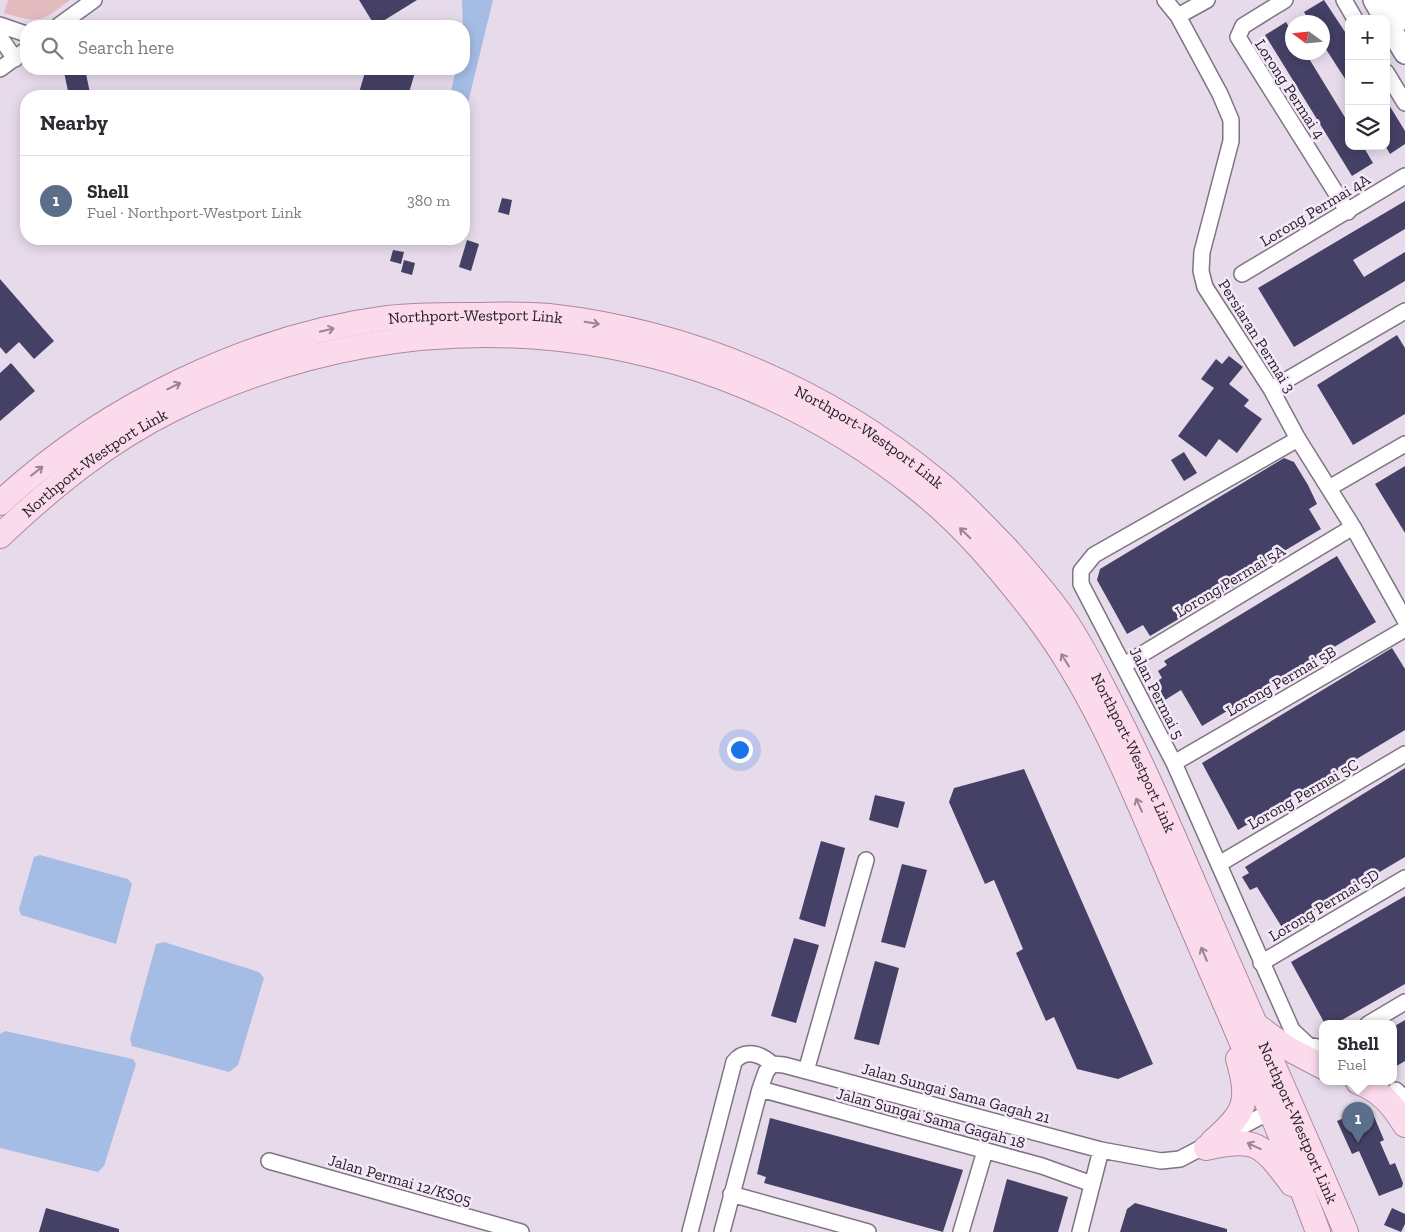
<!DOCTYPE html>
<html lang="en">
<head>
<meta charset="utf-8">
<style>
	:root { --surface:#fff; --page:#f7f7f7; --text:#2b2b33; --muted:#7c7c81; --line:#e1e1e2; --accent:#3e7f6e }
	body { margin:0; font-family:"Zilla Slab",serif; background:var(--page); color:var(--text) }
	.controls { position:absolute; right:15px; top:15px; display:grid; overflow:hidden; border-radius:10px; box-shadow:0 2px 12px #0003 }
	.controls button { width:45px; height:45px; display:grid; place-items:center; padding:0; border:0; border-bottom:1px solid var(--line); background:var(--surface); color:var(--text); font:25px sans-serif }
	.compass { position:absolute; left:1285px; top:15px; width:45px; height:45px; border-radius:50%; background:var(--surface); box-shadow:0 2px 12px #0003; rotate:285deg }
	.you { position:absolute; left:739px; top:749px; width:18px; height:18px; margin:-12px; border:4px solid #fff; border-radius:50%; background:#1a73e8; box-shadow:0 0 0 8px #1a73e833 }
	.badge { display:grid; place-items:center; width:32px; height:32px; border-radius:50%; background:var(--accent); color:#fff; font-size:16px; font-weight:700 }
	.pin { position:absolute; translate:-50% -41px; filter:drop-shadow(0 1px 2px #0008) }
	.pin::after { content:''; position:absolute; top:26px; width:18px; height:15px; background:inherit; clip-path:polygon(0 0,100% 0,50% 100%) }
	.popup { position:absolute; left:1319px; top:1020px; width:78px; height:65px; box-sizing:border-box; display:grid; place-content:center; border-radius:10px; background:var(--surface); filter:drop-shadow(0 1px 4px #0005); font-size:16px; white-space:nowrap; color:var(--muted) }
	.popup b { font-size:19px; color:var(--text) }
	.popup::after { content:''; position:absolute; left:50%; top:100%; margin-left:-10px; border:10px solid transparent; border-top-color:var(--surface) }
	.list { margin:0; padding:0; list-style:none }
	h2 { display:flex; justify-content:space-between; align-items:center; height:65px; margin:0; padding:0 20px; font-size:21px }
	h2 small { font-size:16px; font-weight:400; color:var(--muted) }
	.list li { display:grid; grid-template-columns:32px 1fr auto; gap:15px; align-items:center; box-sizing:border-box; height:90px; padding:0 20px; border-top:1px solid var(--line) }
	.list b { display:block; font-size:19px; white-space:nowrap }
	.list p { margin:0; font-size:16px; white-space:nowrap; color:var(--muted) }
	.list em { font-size:16px; font-style:normal; color:var(--muted) }
	.icon { flex:none; width:28px; height:28px; fill:none; stroke:currentColor; stroke-width:2; stroke-linecap:round; stroke-linejoin:round }
	.map { position:relative; flex:none; width:1405px; height:1232px; overflow:hidden }
	.search { position:absolute; background:var(--surface); box-shadow:0 2px 12px #0003; left:20px; top:20px; width:450px; height:55px; display:flex; align-items:center; gap:12px; box-sizing:border-box; padding:0 18px; border-radius:20px; color:var(--muted); font-size:19px }
	.panel { position:absolute; background:var(--surface); box-shadow:0 2px 12px #0003; left:20px; top:90px; width:450px; height:155px; border-radius:20px }
	.map>svg:first-child { display:block }
	.green { fill:#e2bbbe }
	.water { fill:#a5bde5 }
	.building { fill:#454166 }
	.lines { fill:none; stroke-linecap:round; stroke-linejoin:round }
	.street-casing { stroke:#7e7483; stroke-width:18 }
	.secondary-casing { stroke:#7e7483; stroke-width:24 }
	.primary-casing { stroke:#ad889d; stroke-width:26 }
	.street { stroke:#fff; stroke-width:15 }
	.secondary { stroke:#fff; stroke-width:21 }
	.primary { stroke:#fbdaec; stroke-width:24 }
	.oneway { stroke:#998592 }
	.labels { text-anchor:middle; dominant-baseline:central; stroke-width:5; stroke-linejoin:round; paint-order:stroke }
	.street-label { font-size:16px; fill:#211d23; stroke:#f4e8f9 }
</style>
</head>
<body>
<div class="map">
<svg width="1405" height="1232" viewBox="0 0 1405 1232">
	<rect width="100%" height="100%" fill="#e7dbeb"/>
	<!-- green -->
	<path class="green" d="M8 0H70C41 22 40 24 4 13Z"/>
	<!-- water -->
	<path class="water" d="M462 0H493L464 119V96H450L456 69H464Z
		M40 855 128 879 132 884 116 944 21 915 19 909 34 857Z
		M164 942 259 972 264 978 238 1065 229 1072 132 1046 130 1039 156 944Z
		M5 1031 133 1059 136 1064 104 1166 98 1172 0 1148V1034Z"/>
	<!-- building -->
	<path class="building" d="M359 0H417L375 26Z
		M1324 0 1349 38V85L1322 43V22H1310L1304 12Z
		M1286 22 1292 32V52H1305L1349 124V146H1363L1373 163 1352 176 1265 35Z
		M85 69 90 93 69 96 64 72Z
		M366 69H416L408 96H358Z
		M1386 100 1405 131V144L1390 154 1386 147Z
		M502 198 512 200 509 215 498 212Z
		M1405 201V229L1353 260 1364 277 1405 252V281L1294 347 1258 288Z
		M467 240 479 244 471 271 459 267Z
		M393 250 404 252 401 264 390 261Z
		M404 260 415 263 412 275 401 272Z
		M0 279 54 341 34 359 19 342 6 354 0 347Z
		M1397 335 1405 348V414L1353 445 1317 385Z
		M1229 356 1243 367 1229 384 1249 400 1244 406 1262 419 1237 453 1219 439 1206 457 1178 436 1214 388 1201 379 1216 359 1222 364Z
		M11 363 35 391 0 421V373Z
		M1184 452 1197 473 1184 481 1171 460Z
		M1284 458 1294 462 1308 485 1317 504 1309 509 1321 529 1234 581 1236 585 1150 636 1143 625 1127 634 1097 580 1100 569Z
		M1405 466V533L1375 484Z
		M1337 556 1376 622 1202 726 1181 690 1165 700 1154 683 1162 678 1158 671 1167 665 1164 661Z
		M1392 648 1405 669V730L1238 830 1202 763Z
		M1405 768V857L1283 929 1257 887 1250 890 1242 877 1249 873 1245 867Z
		M1024 769 1153 1064 1118 1079 1077 1069 1054 1017 1046 1021 1016 953 1023 949 994 880 985 884 949 802 954 788Z
		M875 795 905 802 898 828 869 820Z
		M821 841 845 848 825 927 799 919Z
		M902 864 927 870 905 948 881 942Z
		M1405 896V984L1335 1024H1325L1291 962Z
		M794 938 819 945 796 1023 771 1016Z
		M875 961 899 968 879 1045 854 1039Z
		M1405 1020V1061L1393 1068V1027Z
		M1370 1107 1384 1140 1380 1142 1390 1165 1395 1163 1403 1183 1402 1187 1379 1196 1359 1151 1352 1154 1337 1121Z
		M770 1118 963 1170 943 1232 764 1183 766 1177 757 1174Z
		M1007 1179 1068 1197 1058 1232H993Z
		M1135 1203 1227 1229V1232H1120L1127 1209Z
		M46 1208 119 1229V1232H39Z
		M1392 1208 1405 1214V1224L1401 1232 1384 1225Z"/>
	<g class="lines">
		<defs>
			<path id="street" d="M1165 0 1178 16 1220 94 1231 120V141L1202 252 1201 271 1205 287 1271 389 1298 439 1353 527 1405 620
				M1285 0 1243 26 1238 37 1348 212
				M1344 0 1355 19
				M1178 16 1207 0
				M0 25 26 34
				M58 26 94 0
				M0 37 15 59
				M0 69 26 50
				M1386 72 1405 103
				M1242 274 1405 176
				M1271 389 1405 311
				M1298 439 1094 555 1081 571V584L1174 763 1292 1030 1308 1045 1323 1048
				M1329 488 1405 444
				M1124 665 1353 527
				M1174 763 1405 629
				M1219 864 1405 754
				M1261 963 1405 878
				M1368 1024 1405 1002
				M806 1071 866 860
				M760 1089 1042 1166 1092 1184
				M1396 1090 1405 1099
				M269 1161 521 1232
				M731 1194 868 1232
				M690 1232 734 1062C745 1048 761 1054 772 1064
				M722 1232 760 1089 766 1072 772 1064 784 1065 1101 1150 1161 1161 1180 1159 1277 1108
				M961 1232 985 1151
				M1080 1232 1101 1150"/>
			<path id="secondary" d="M1374 0 1385 19
				M1394 0 1405 19
				M1386 21 1405 53"/>
			<g id="primary">
				<path id="s1" d="M0 503C103 407 248 336 388 318 413 315 439 315 464 315 492 315 521 313 549 316 691 332 827 390 937 481 961 500 983 525 1005 547 1022 566 1039 585 1054 605 1075 632 1091 664 1107 695 1142 762 1172 832 1202 902 1249 1012 1299 1121 1346 1232"/>
				<path id="s2" d="M0 536C52 487 108 441 173 409 421 287 704 317 919 490 963 525 1000 569 1034 613 1099 697 1140 807 1182 904 1229 1013 1277 1121 1318 1232"/>
				<path d="M1257 1026 1287 1048 1323 1067"/>
				<path d="M1358 1082C1381 1091 1392 1104 1405 1125"/>
				<path d="M1212 1142C1245 1113 1251 1102 1238 1059"/>
				<path d="M1206 1148C1257 1137 1262 1144 1292 1184"/>
			</g>
		</defs>
		<!-- street casing -->
		<use href="#street" class="street-casing"/>
		<!-- secondary casing -->
		<use href="#secondary" class="secondary-casing"/>
		<!-- primary casing -->
		<use href="#primary" class="primary-casing"/>
		<!-- street -->
		<use href="#street" class="street"/>
		<!-- secondary -->
		<use href="#secondary" class="secondary"/>
		<!-- primary -->
		<use href="#primary" class="primary"/>
	</g>
	<!-- one-way arrows -->
	<defs><path id="oneway-shaft" d="M-6 0H5M1.5-3L5.5 0L1.5 3" fill="none" stroke-width="1.6" stroke-linecap="round" stroke-linejoin="round" transform="scale(1.25)"/></defs>
	<g class="oneway">
		<use href="#oneway-shaft" transform="translate(592 323) rotate(10)"/>
		<use href="#oneway-shaft" transform="translate(327 330) rotate(-13)"/>
		<use href="#oneway-shaft" transform="translate(174 386) rotate(-26)"/>
		<use href="#oneway-shaft" transform="translate(37 471) rotate(-38)"/>
		<use href="#oneway-shaft" transform="translate(965 533) rotate(-136)"/>
		<use href="#oneway-shaft" transform="translate(1065 660) rotate(-122)"/>
		<use href="#oneway-shaft" transform="translate(1139 805) rotate(-114)"/>
		<use href="#oneway-shaft" transform="translate(1204 954) rotate(-113)"/>
		<use href="#oneway-shaft" transform="translate(1254 1146) rotate(-155)"/>
	</g>
	<g class="labels">
		<!-- street labels -->
		<g class="street-label">
			<text transform="translate(1290 89) rotate(57)">Lorong Permai 4</text>
			<text transform="translate(1315 210) rotate(-31)">Lorong Permai 4A</text>
			<text stroke="none"><textPath href="#s1" startOffset="524">Northport-Westport Link</textPath></text>
			<text transform="translate(1257 336) rotate(58)">Persiaran Permai 3</text>
			<text stroke="none"><textPath href="#s1" startOffset="944">Northport-Westport Link</textPath></text>
			<text stroke="none"><textPath href="#s2" startOffset="120">Northport-Westport Link</textPath></text>
			<text transform="translate(1230 581) rotate(-31)">Lorong Permai 5A</text>
			<text transform="translate(1281 681) rotate(-30)">Lorong Permai 5B</text>
			<text transform="translate(1157 693) rotate(63)">Jalan Permai 5</text>
			<text stroke="none"><textPath href="#s1" startOffset="1364">Northport-Westport Link</textPath></text>
			<text transform="translate(1303 794) rotate(-30)">Lorong Permai 5C</text>
			<text transform="translate(1324 905) rotate(-31)">Lorong Permai 5D</text>
			<text transform="translate(956 1093) rotate(15)">Jalan Sungai Sama Gagah 21</text>
			<text transform="translate(931 1118) rotate(15)">Jalan Sungai Sama Gagah 18</text>
			<text stroke="none"><textPath href="#s1" startOffset="1769">Northport-Westport Link</textPath></text>
			<text transform="translate(400 1180) rotate(16)">Jalan Permai 12/KS05</text>
		</g>
	</g>
</svg>
<div class="controls">
<button>+</button>
<button>−</button>
<button><svg class="icon" aria-label="layers" viewBox="0 0 24 24"><path d="M12 4l9 5-9 5-9-5zM3 14l9 5 9-5"/></svg></button>
</div>
<svg class="compass" viewBox="-18 -18 36 36"><path d="M0-13l5 13h-10z" fill="#e53935"/><path d="M0 13l5-13h-10z" fill="#7c7c81"/></svg>
<div class="you"></div>
<div class="pin badge" style="left:1358px;top:1143px;background:#5c6f8a">1</div>
<div class="popup"><b>Shell</b>Fuel</div>
<div class="search"><svg class="icon" aria-label="search" viewBox="0 0 24 24"><circle cx="10" cy="10" r="6"/><path d="M15 15l6 6"/></svg>Search here</div>
<section class="panel">
<h2>Nearby<small></small></h2>
<ul class="list">
<li><span class="badge" style="background:#5c6f8a">1</span><div><b>Shell</b><p>Fuel · Northport-Westport Link</p></div><em>380 m</em></li>
</ul>
</section>
</div>
</body>
</html>
